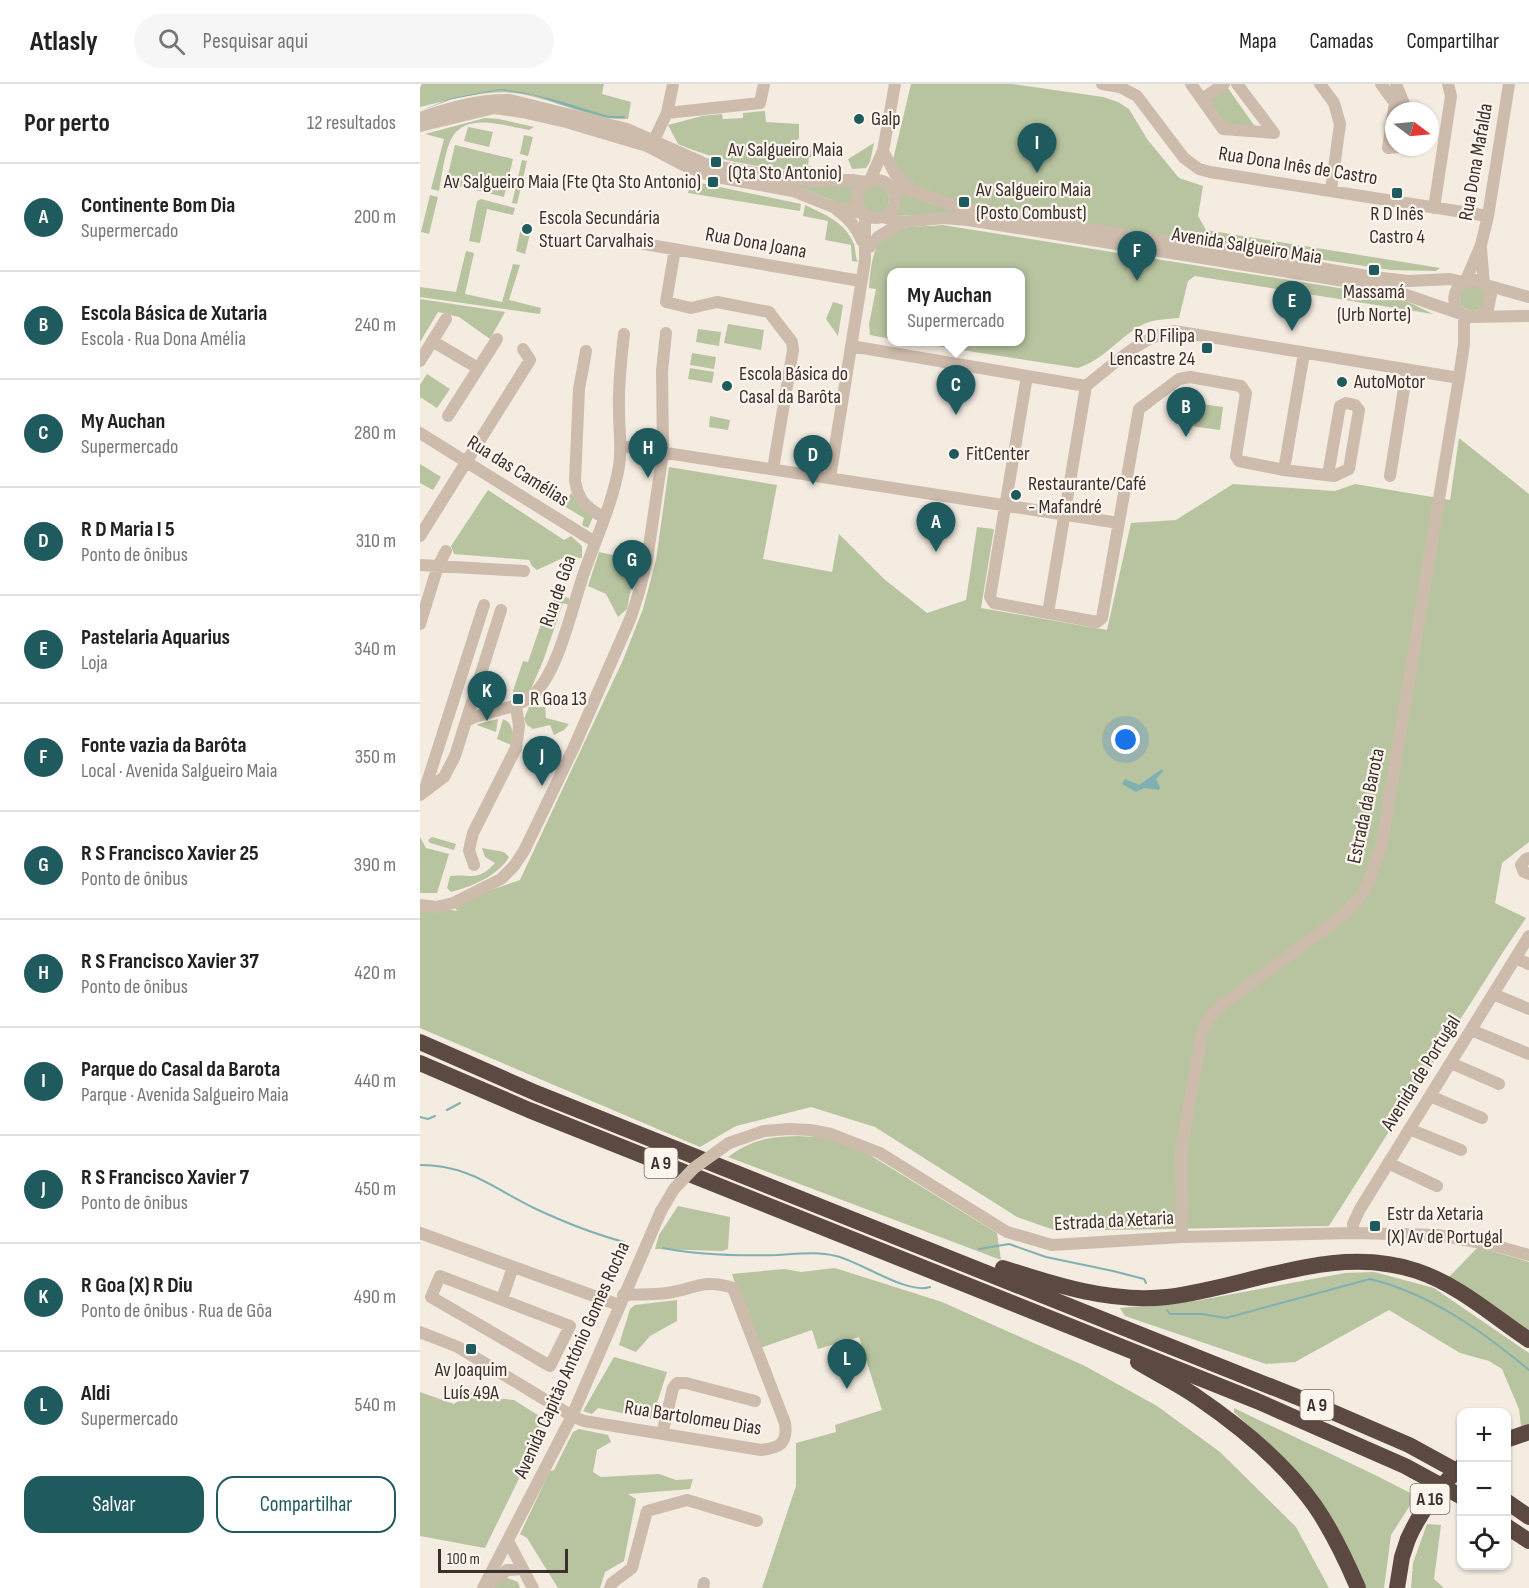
<!DOCTYPE html>
<html lang="pt">
<head>
<meta charset="utf-8">
<style>
	:root { --surface:#fff; --page:#f6f6f6; --text:#222; --muted:#767676; --line:#e0e0e0; --accent:#1f5a5e }
	body { margin:0; font-family:"Sofia Sans Condensed",sans-serif; background:var(--page); color:var(--text) }
	.controls { position:absolute; right:18px; bottom:18px; display:grid; overflow:hidden; border-radius:12px; box-shadow:0 2px 4px #0004 }
	.controls button { width:54px; height:54px; display:grid; place-items:center; padding:0; border:0; border-bottom:2px solid var(--line); background:var(--surface); color:var(--text); font:30px sans-serif }
	.compass { position:absolute; left:965px; top:18px; width:54px; height:54px; border-radius:50%; background:var(--surface); box-shadow:0 2px 4px #0004; rotate:106deg }
	.scale { position:absolute; left:18px; bottom:15px; width:130px; box-sizing:border-box; padding-left:6px; border:3px solid #3b302b; border-top:0; font-size:16px; line-height:21px; white-space:nowrap; color:#3b302b; -webkit-text-stroke:4px #fbf5ee; paint-order:stroke }
	.you { position:absolute; left:706px; top:656px; width:21px; height:21px; margin:-15px; border:4px solid #fff; border-radius:50%; background:#1a73e8; box-shadow:0 0 0 9px #1a73e833 }
	.badge { display:grid; place-items:center; width:39px; height:39px; border-radius:50%; background:var(--accent); color:#fff; font-size:20px; font-weight:700 }
	.pin { position:absolute; translate:-50% -50px; filter:drop-shadow(0 2px 3px #0008) }
	.pin::after { content:''; position:absolute; top:32px; width:21px; height:18px; background:inherit; clip-path:polygon(0 0,100% 0,50% 100%) }
	.popup { position:absolute; left:467px; top:184px; width:138px; height:78px; box-sizing:border-box; display:grid; place-content:center; border-radius:12px; background:var(--surface); filter:drop-shadow(0 2px 4px #0005); font-size:20px; white-space:nowrap; color:var(--muted) }
	.popup b { font-size:22px; color:var(--text) }
	.popup::after { content:''; position:absolute; left:50%; top:100%; margin-left:-12px; border:12px solid transparent; border-top-color:var(--surface) }
	.list { margin:0; padding:0; list-style:none }
	h2 { display:flex; justify-content:space-between; align-items:center; height:78px; margin:0; padding:0 24px; font-size:26px }
	h2 small { font-size:20px; font-weight:400; color:var(--muted) }
	.list li { display:grid; grid-template-columns:39px 1fr auto; gap:18px; align-items:center; box-sizing:border-box; height:108px; padding:0 24px; border-top:2px solid var(--line) }
	.list b { display:block; font-size:22px; white-space:nowrap }
	.list p { margin:0; font-size:20px; white-space:nowrap; color:var(--muted) }
	.list em { font-size:20px; font-style:normal; color:var(--muted) }
	.actions { display:flex; gap:12px; padding:18px 24px }
	.actions a { flex:1; padding:14px 0; border:2px solid var(--accent); border-radius:18px; text-align:center; font-size:21px; color:var(--accent) }
	.actions .main { background:var(--accent); color:#fff }
	.icon { flex:none; width:33px; height:33px; fill:none; stroke:currentColor; stroke-width:2; stroke-linecap:round; stroke-linejoin:round }
	.map { position:relative; flex:none; width:1109px; height:1504px; overflow:hidden }
	header { display:flex; align-items:center; gap:36px; box-sizing:border-box; height:84px; padding:0 30px; background:var(--surface); border-bottom:2px solid var(--line) }
	header strong { font-size:28px }
	nav { display:flex; gap:33px; margin-inline-start:auto; font-size:21px }
	.search { width:420px; height:54px; background:var(--page); display:flex; align-items:center; gap:15px; box-sizing:border-box; padding:0 21px; border-radius:33px; color:var(--muted); font-size:22px }
	main { display:flex }
	aside { flex:1; background:var(--surface) }
	.map>svg:first-child { display:block }
	.green { fill:#b8c4a0 }
	.water { fill:#7fb0b2 }
	.lines { fill:none; stroke-linecap:round; stroke-linejoin:round }
	.stream { stroke:#7fb0b2; stroke-width:2 }
	.minor { stroke:#cdbbac; stroke-width:12 }
	.highway { stroke:#5c4a42; stroke-width:16 }
	.minor-bridge { stroke:#cdbbac; stroke-width:12 }
	.highway-bridge { stroke:#5c4a42; stroke-width:16 }
	.poi-dot { fill:#1f5a5e; stroke:#fbf5ee; stroke-width:2 }
	.labels { text-anchor:middle; dominant-baseline:central; stroke-width:4.5; stroke-linejoin:round; paint-order:stroke }
	.shield { fill:#fbf5ee; stroke:#756b66; stroke-width:1.5 }
	.shield-label { font-size:18px; font-weight:bold; fill:#3b302b }
	.poi-label { font-size:20px; fill:#3b302b; stroke:#fbf5ee; text-anchor:start }
	.street-label { font-size:20px; fill:#3b302b; stroke:#fbf5ee }
</style>
</head>
<body>
<header>
<strong>Atlasly</strong>
<div class="search"><svg class="icon" aria-label="search" viewBox="0 0 24 24"><circle cx="10" cy="10" r="6"/><path d="M15 15l6 6"/></svg>Pesquisar aqui</div>
<nav><a>Mapa</a><a>Camadas</a><a>Compartilhar</a></nav>
</header>
<main>
<aside>
<h2>Por perto<small>12 resultados</small></h2>
<ul class="list">
<li><span class="badge">A</span><div><b>Continente Bom Dia</b><p>Supermercado</p></div><em>200 m</em></li>
<li><span class="badge">B</span><div><b>Escola Básica de Xutaria</b><p>Escola · Rua Dona Amélia</p></div><em>240 m</em></li>
<li><span class="badge">C</span><div><b>My Auchan</b><p>Supermercado</p></div><em>280 m</em></li>
<li><span class="badge">D</span><div><b>R D Maria I 5</b><p>Ponto de ônibus</p></div><em>310 m</em></li>
<li><span class="badge">E</span><div><b>Pastelaria Aquarius</b><p>Loja</p></div><em>340 m</em></li>
<li><span class="badge">F</span><div><b>Fonte vazia da Barôta</b><p>Local · Avenida Salgueiro Maia</p></div><em>350 m</em></li>
<li><span class="badge">G</span><div><b>R S Francisco Xavier 25</b><p>Ponto de ônibus</p></div><em>390 m</em></li>
<li><span class="badge">H</span><div><b>R S Francisco Xavier 37</b><p>Ponto de ônibus</p></div><em>420 m</em></li>
<li><span class="badge">I</span><div><b>Parque do Casal da Barota</b><p>Parque · Avenida Salgueiro Maia</p></div><em>440 m</em></li>
<li><span class="badge">J</span><div><b>R S Francisco Xavier 7</b><p>Ponto de ônibus</p></div><em>450 m</em></li>
<li><span class="badge">K</span><div><b>R Goa (X) R Diu</b><p>Ponto de ônibus · Rua de Gôa</p></div><em>490 m</em></li>
<li><span class="badge">L</span><div><b>Aldi</b><p>Supermercado</p></div><em>540 m</em></li>
</ul>
<div class="actions"><a class="main">Salvar</a><a>Compartilhar</a></div>
</aside>
<div class="map">
<svg width="1109" height="1504" viewBox="0 0 1109 1504">
	<rect width="100%" height="100%" fill="#f4ebe1"/>
	<!-- green -->
	<path class="green" d="M2 0H184L182 10 211 18 208 35C172 37 137 16 101 10 67 4 32 16 0 23V4Z
		M491 0H592L683 13 698 18 709 25 727 55 759 94 783 102 778 132 786 146 1020 184 1016 187 971 186 565 125 511 109 486 97 472 80Z
		M805 0 836 44 804 41 785 14Z
		M345 27 346 38 379 40V55L376 56 375 65 394 66 393 73H389L388 82 392 83V86L401 87 400 90C352 84 303 80 258 60L248 41 282 32 302 30 303 35 323 34V29Z
		M65 34 79 35 114 43 109 46C87 43 49 28 33 52 25 64 22 91 19 107L11 105 24 55 5 50Z
		M48 43 73 48 69 63 44 57Z
		M104 51 113 53 108 72 100 70Z
		M454 59 450 78 446 84 432 85 428 75Z
		M35 61 93 75 84 113 26 99Z
		M102 76 107 77 97 120 92 119Z
		M271 97 381 120 380 127 268 109Z
		M364 98 437 100 433 110 434 125 381 104 363 100Z
		M441 115a14 14 0 1 1 28 0a14 14 0 1 1-28 0Z
		M476 104 509 119 546 130 471 132 479 117Z
		M10 111 18 113 9 150 1 148Z
		M61 115 95 124 93 131 67 125 60 159 49 157 57 117Z
		M385 121C406 131 425 138 434 160 436 167 435 174 438 178L432 177 431 161 405 156 408 137 383 132Z
		M102 139 112 142 105 170 96 167Z
		M522 141 963 211 988 218 1013 230 775 192 768 197 759 234C749 235 736 235 726 239 700 251 687 274 658 284L490 258H600V188H472L471 255 450 251 449 240 456 205 449 204C451 180 452 153 479 145 492 141 509 143 522 141Z
		M46 167 54 169 45 210 82 218 93 180 100 181 89 216 121 224 120 230 0 213V203L36 208Z
		M1040 214a13 13 0 1 1 26 0a13 13 0 1 1-26 0Z
		M0 215 85 228 70 255 39 233 18 228 0 258Z
		M413 218 423 221 418 252 406 235Z
		M308 240 344 246 341 266 304 259Z
		M278 245 301 248 299 262 276 258Z
		M272 269 296 273 294 285 270 281Z
		M270 284 294 288 292 299 268 295Z
		M7 290 30 305 17 324 0 313V301Z
		M768 318 803 323 800 346 764 341Z
		M290 332 310 336 308 346 289 343Z
		M1039 354 1109 410V758L1082 779 1075 819 1106 834 1085 865 909 1142 637 1147 597 1133 455 1043 391 1023 316 1042 280 1063 0 944V820L37 827 33 819 100 796 203 576 223 525 236 476 249 383 357 401 343 475 412 488 419 450 464 495 507 529 546 516 557 443 574 445 561 524 687 546 711 439 756 436 813 400 915 407 935 400 1030 416Z
		M0 380 21 393 13 406 0 399Z
		M68 406 144 456 151 452 162 462V474L145 473 117 486 112 482 109 476 34 470 31 462Z
		M151 409 161 422 174 431 168 444 162 441 164 434 144 422Z
		M179 468 202 473 208 468 214 472 212 483 219 485 213 504H211L207 525 198 533 186 510 168 502Z
		M140 512 149 514V521L143 519 123 577 108 612 91 613 103 577 108 578 121 540H125L134 514Z
		M65 609 82 615 81 619 70 622 62 621Z
		M109 623H125L126 634 149 640 144 646 134 651 130 641 113 645 107 641 104 635Z
		M78 635 76 648 57 641 58 640Z
		M83 635C95 640 92 650 91 661L77 655Z
		M0 753 6 764 29 770 17 809H0Z
		M12 753 36 760 34 766 10 759 8 756Z
		M62 764 84 768 89 773C78 792 51 803 31 808L27 804 30 792C50 789 57 799 75 779L65 773Z
		M378 1052 411 1054 440 1065 577 1149 581 1176 308 1073C332 1055 349 1053 378 1052Z
		M258 1122 310 1133 308 1165 302 1167 235 1165 239 1151Z
		M1058 1163 1109 1178V1247L1029 1193Z
		M415 1184 522 1218 665 1282 737 1322 800 1368 876 1443 909 1504H342L376 1402V1359L416 1348 415 1341 462 1326 439 1253 398 1265 392 1246 337 1265 312 1190 364 1185 381 1188Z
		M954 1188 1014 1204 1109 1269V1340L1101 1342 1099 1325 1082 1285 1069 1277 1040 1269 969 1226 875 1278 846 1280 705 1232 700 1224 775 1217 925 1189Z
		M257 1216V1237L230 1252 216 1268 199 1261 210 1225 215 1221Z
		M194 1273 247 1288 232 1335 178 1324 172 1330 163 1327Z
		M59 1303 73 1314 94 1316 127 1337 65 1464 0 1452V1308L34 1320Z
		M814 1324C875 1354 937 1381 996 1412L971 1451 964 1504H944L867 1378 814 1328Z
		M159 1345 188 1351 191 1358 177 1366 173 1388 181 1393 239 1390 256 1396 273 1395 270 1405 208 1410 216 1415 204 1477 185 1488 180 1504H138L107 1454 100 1450 130 1387 134 1386 153 1348Z
		M1007 1440 1021 1441 1014 1495 1024 1504H991L993 1479Z
		M85 1493 98 1498 100 1504H74Z"/>
	<!-- water -->
	<path class="water" d="M80 5C109 8 138 16 165 25L166 28 113 11 80 6 32 15 0 27 32 14Z
		M742 685 743 687 736 695 740 703 739 706 724 704 716 708 702 700 705 695 719 701Z"/>
	<g class="lines">
		<!-- stream -->
		<path class="stream" d="M165 26 188 33H204
			M27 1026 40 1019
			M0 1033 8 1035 15 1032
			M0 1081C50 1081 74 1105 116 1125 144 1138 174 1150 204 1158
			M243 1164C278 1171 321 1172 357 1171 376 1170 397 1167 416 1172 439 1177 488 1211 510 1203
			M559 1165 589 1160 626 1173 693 1187 724 1195 726 1199
			M747 1226 750 1230H782L806 1234 950 1195C1011 1210 1062 1247 1109 1286"/>
		<!-- minor -->
		<path class="minor" d="M682 0 700 3 717 12 764 74 779 85 790 88 1068 132
			M771 0 803 45 854 49 817 0
			M900 0 914 19 920 40 911 106
			M961 0 975 19 968 64 977 63
			M976 0 985 22 984 27
			M782 15 804 0
			M247 29 340 19 344 0
			M0 34C29 24 60 15 90 16L207 45 288 81 388 97 432 96 446 98
			M0 42 74 24 102 28 146 38 227 62 265 82 291 92 373 107 413 123 442 129
			M234 56 247 29 253 0
			M463 67 475 90 492 105
			M437 115a19 19 0 1 1 38 0a19 19 0 1 1-38 0Z
			M450 96 463 67 475 0
			M470 102C499 106 521 120 550 125L953 193 989 197 1030 195 1043 198 1056 196 1064 200 1071 210 1068 225 1060 232
			M1014 124 1031 12 1028 0
			M416 125C429 134 436 143 442 157
			M462 133 483 138 523 134 548 136 924 197 975 207 1050 233 1109 232
			M224 160 441 197
			M450 163 458 153 483 138
			M255 165 246 218 271 224 297 218 349 228 372 258 373 266 353 385
			M1061 165 1064 200
			M1046 196 1061 161 1068 132 1089 0
			M1066 201 1109 213
			M1040 228C1031 218 1033 207 1043 198
			M12 257 58 284
			M431 262 666 302
			M166 267 159 305 155 397C159 418 166 423 184 434
			M0 277 26 235
			M607 292 570 513 574 519 677 538 682 534 719 325 759 295 770 293 821 302 826 309 816 372 819 377 864 386 914 392 929 385 939 326 935 321 926 319 920 322 908 391
			M28 332 77 255
			M0 349 175 458
			M201 362 699 439
			M864 386 884 269
			M970 392 987 286
			M410 394 445 176V131
			M0 452 110 276 103 265
			M0 481 104 487
			M628 529 666 302C690 283 724 250 754 247L1039 294
			M0 540 18 482 26 467
			M46 637 81 526
			M5 705 64 521
			M0 711 24 693 35 672 46 637C67 625 93 628 113 611 139 588 153 519 165 486 177 452 193 418 199 382 202 364 199 346 199 327 198 302 201 276 204 250
			M1109 774 1106 775 1101 781 1104 788 1109 790
			M54 781 49 766 53 749 96 664 99 642 96 622
			M0 821 16 823 33 819 81 795 94 782 104 767 154 663 211 533 219 508 227 476 243 368 242 287 246 249
			M1095 874 1109 880
			M1073 910 1109 925
			M1051 946 1109 970
			M1031 979 1079 1000
			M1010 1012 1062 1034
			M989 1045 1041 1066
			M309 1059 344 1047 369 1045 390 1046 411 1050 460 1069 587 1148 632 1161 762 1153 933 1149 1018 1151 1073 1161 1109 1171
			M968 1079 1017 1102
			M0 1149 199 1221
			M933 1149V1140L940 1125 1109 852
			M762 1153 761 1067 782 949 789 934 802 921 921 833 940 813 949 797 962 759 1039 294 1044 260V232
			M20 1192 150 1242 130 1282 11 1213Z
			M82 1215 93 1183
			M0 1248 38 1263 152 1332 164 1337 341 1366C359 1364 368 1360 365 1339L313 1204C283 1194 275 1205 247 1209 232 1211 218 1210 203 1211
			M242 1350 253 1304 257 1299H266L335 1317
			M88 1457 113 1504
			M66 1503 87 1486 102 1485
			M63 1504 152 1332 241 1127
			M190 1504 192 1499 212 1484 227 1427 267 1416 337 1437
			M283 1504 284 1499"/>
		<!-- highway -->
		<path class="highway" d="M0 958 116 1009 887 1317 989 1361 1042 1390
			M0 979 109 1026 837 1317 985 1382 1042 1413
			M583 1184C635 1201 691 1219 747 1213 830 1203 913 1159 997 1187 1039 1201 1073 1232 1109 1256
			M718 1278C737 1290 759 1300 777 1313 821 1343 865 1379 895 1422 913 1448 926 1476 938 1504
			M1086 1356 1109 1348
			M1086 1417 1109 1433
			M1086 1442 1109 1457
			M977 1504 982 1473 988 1455"/>
		<!-- minor-bridge -->
		<path class="minor-bridge" d="M241 1127 254 1105 274 1084 309 1059"/>
		<!-- highway-bridge -->
		<path class="highway-bridge" d="M988 1455C1001 1426 1018 1403 1042 1382"/>
	</g>
	<!-- markers -->
	<g class="poi-dot">
		<circle cx="439" cy="35" r="6"/>
		<rect x="290" y="72" width="12" height="12" rx="3"/>
		<rect x="287" y="92" width="12" height="12" rx="3"/>
		<rect x="971" y="103" width="12" height="12" rx="3"/>
		<rect x="538" y="112" width="12" height="12" rx="3"/>
		<circle cx="107" cy="145" r="6"/>
		<rect x="948" y="180" width="12" height="12" rx="3"/>
		<rect x="781" y="258" width="12" height="12" rx="3"/>
		<circle cx="922" cy="298" r="6"/>
		<circle cx="307" cy="302" r="6"/>
		<circle cx="534" cy="370" r="6"/>
		<circle cx="596" cy="411" r="6"/>
		<rect x="92" y="609" width="12" height="12" rx="3"/>
		<rect x="949" y="1136" width="12" height="12" rx="3"/>
		<rect x="45" y="1259" width="12" height="12" rx="3"/>
	</g>
	<g class="labels">
		<!-- shield labels -->
		<g class="shield">
			<rect x="224.5" y="1064" width="33" height="30" rx="4.5"/>
			<rect x="880.5" y="1306" width="33" height="30" rx="4.5"/>
			<rect x="990.5" y="1400" width="39" height="30" rx="4.5"/>
		</g>
		<g class="shield-label">
			<text x="241" y="1079">A 9</text>
			<text x="897" y="1321">A 9</text>
			<text x="1010" y="1415">A 16</text>
		</g>
		<!-- poi labels -->
		<g class="poi-label">
			<text x="451" y="35">Galp</text>
			<text x="308" y="66">Av Salgueiro Maia<tspan x="308" dy="23">(Qta Sto Antonio)</tspan></text>
			<text x="281" y="98" text-anchor="end">Av Salgueiro Maia (Fte Qta Sto Antonio)</text>
			<text x="556" y="106">Av Salgueiro Maia<tspan x="556" dy="23">(Posto Combust)</tspan></text>
			<text x="977" y="130" text-anchor="middle">R D Inês<tspan x="977" dy="23">Castro 4</tspan></text>
			<text x="119" y="134">Escola Secundária<tspan x="119" dy="23">Stuart Carvalhais</tspan></text>
			<text x="954" y="208" text-anchor="middle">Massamá<tspan x="954" dy="23">(Urb Norte)</tspan></text>
			<text x="775" y="252" text-anchor="end">R D Filipa<tspan x="775" dy="23">Lencastre 24</tspan></text>
			<text x="319" y="290">Escola Básica do<tspan x="319" dy="23">Casal da Barôta</tspan></text>
			<text x="934" y="298">AutoMotor</text>
			<text x="546" y="370">FitCenter</text>
			<text x="608" y="400">Restaurante/Café<tspan x="608" dy="23">- Mafandré</tspan></text>
			<text x="110" y="615">R Goa 13</text>
			<text x="967" y="1130">Estr da Xetaria<tspan x="967" dy="23">(X) Av de Portugal</tspan></text>
			<text x="51" y="1286" text-anchor="middle">Av Joaquim<tspan x="51" dy="23">Luís 49A</tspan></text>
		</g>
		<!-- street labels -->
		<g class="street-label">
			<text transform="translate(1056 78) rotate(-80)">Rua Dona Mafalda</text>
			<text transform="translate(878 82) rotate(9)">Rua Dona Inês de Castro</text>
			<text transform="translate(336 159) rotate(10)">Rua Dona Joana</text>
			<text transform="translate(827 162) rotate(9)">Avenida Salgueiro Maia</text>
			<text transform="translate(98 387) rotate(32)">Rua das Camélias</text>
			<text transform="translate(138 507) rotate(-71)">Rua de Gôa</text>
			<text transform="translate(946 722) rotate(-78)">Estrada da Barota</text>
			<text transform="translate(1001 989) rotate(-58)">Avenida de Portugal</text>
			<text transform="translate(694 1137) rotate(-3)">Estrada da Xetaria</text>
			<text transform="translate(152 1276) rotate(-66)">Avenida Capitão António Gomes Rocha</text>
			<text transform="translate(273 1334) rotate(9)">Rua Bartolomeu Dias</text>
		</g>
	</g>
</svg>
<div class="controls">
<button>+</button>
<button>−</button>
<button><svg class="icon" aria-label="locate" viewBox="0 0 24 24"><circle cx="12" cy="12" r="6"/><path d="M12 2v4M12 18v4M2 12h4M18 12h4"/></svg></button>
</div>
<svg class="compass" viewBox="-18 -18 36 36"><path d="M0-13l5 13h-10z" fill="#e53935"/><path d="M0 13l5-13h-10z" fill="#767676"/></svg>
<div class="scale">100 m</div>
<div class="you"></div>
<div class="pin badge" style="left:516px;top:468px">A</div>
<div class="pin badge" style="left:766px;top:353px">B</div>
<div class="pin badge" style="left:536px;top:331px">C</div>
<div class="popup"><b>My Auchan</b>Supermercado</div>
<div class="pin badge" style="left:393px;top:401px">D</div>
<div class="pin badge" style="left:872px;top:247px">E</div>
<div class="pin badge" style="left:717px;top:197px">F</div>
<div class="pin badge" style="left:212px;top:506px">G</div>
<div class="pin badge" style="left:228px;top:394px">H</div>
<div class="pin badge" style="left:617px;top:89px">I</div>
<div class="pin badge" style="left:122px;top:702px">J</div>
<div class="pin badge" style="left:67px;top:637px">K</div>
<div class="pin badge" style="left:427px;top:1305px">L</div>
</div>
</main>
</body>
</html>
